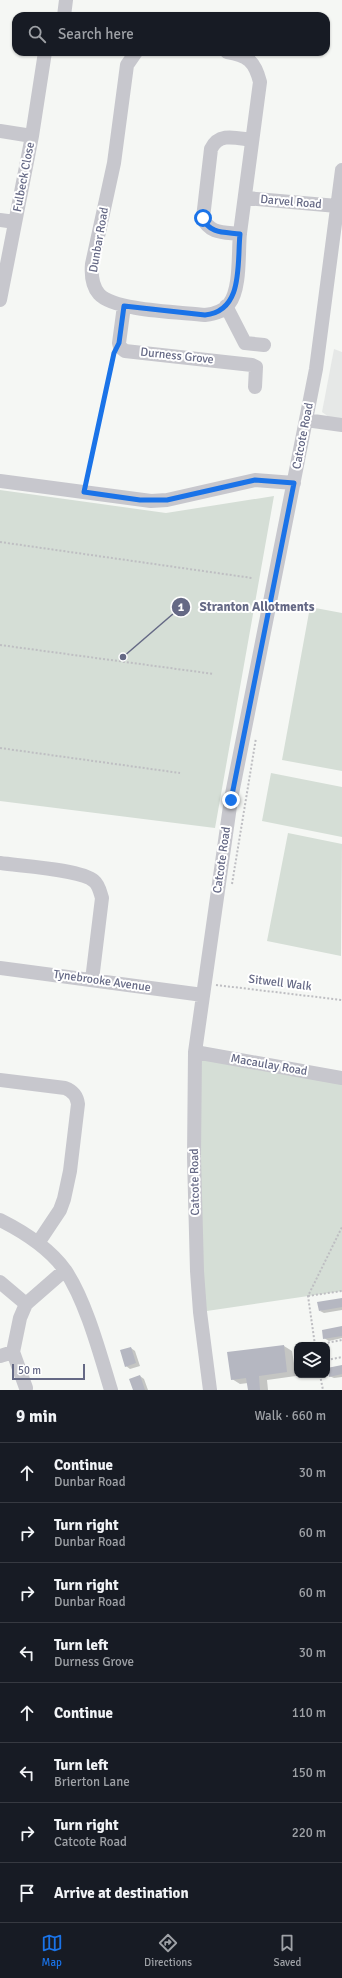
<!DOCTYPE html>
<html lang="en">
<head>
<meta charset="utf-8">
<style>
	:root { --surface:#171b24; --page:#20242c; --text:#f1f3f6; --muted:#9ea1a6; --line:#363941; --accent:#1a73e8 }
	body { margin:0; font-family:Signika,sans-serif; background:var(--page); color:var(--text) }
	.controls { position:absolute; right:12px; bottom:12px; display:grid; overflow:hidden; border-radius:8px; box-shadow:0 1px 3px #0004 }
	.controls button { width:36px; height:36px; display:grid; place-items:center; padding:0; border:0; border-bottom:1px solid var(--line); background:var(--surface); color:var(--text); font:20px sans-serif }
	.scale { position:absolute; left:12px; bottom:10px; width:73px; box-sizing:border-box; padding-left:4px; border:2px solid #656985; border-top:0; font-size:11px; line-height:14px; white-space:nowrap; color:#656985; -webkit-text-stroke:3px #fff; paint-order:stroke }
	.stop { position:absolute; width:12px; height:12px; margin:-9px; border:3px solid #1a73e8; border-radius:50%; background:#fff }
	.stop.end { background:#1a73e8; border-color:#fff; box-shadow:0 1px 4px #0008 }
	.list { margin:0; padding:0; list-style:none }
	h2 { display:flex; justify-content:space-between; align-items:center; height:52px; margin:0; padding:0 16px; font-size:17px }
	h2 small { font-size:13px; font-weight:400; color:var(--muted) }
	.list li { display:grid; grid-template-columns:26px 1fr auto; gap:12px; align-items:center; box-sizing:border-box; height:60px; padding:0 16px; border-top:1px solid var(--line) }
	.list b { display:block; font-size:15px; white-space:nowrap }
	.list p { margin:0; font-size:13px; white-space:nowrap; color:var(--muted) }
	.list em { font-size:13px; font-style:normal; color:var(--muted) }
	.icon { flex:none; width:22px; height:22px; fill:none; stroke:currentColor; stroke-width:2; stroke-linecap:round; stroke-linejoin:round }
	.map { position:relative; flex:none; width:342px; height:1390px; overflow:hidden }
	.search { position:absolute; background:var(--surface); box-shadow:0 1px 3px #0004; left:12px; right:12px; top:12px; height:44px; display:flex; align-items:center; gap:10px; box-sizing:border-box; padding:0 14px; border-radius:12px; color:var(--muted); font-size:15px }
	.sheet { height:532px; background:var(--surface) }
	nav { display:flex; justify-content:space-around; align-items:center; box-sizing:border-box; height:56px; border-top:1px solid var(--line); background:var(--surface); font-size:11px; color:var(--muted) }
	nav a { display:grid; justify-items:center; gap:2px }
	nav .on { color:var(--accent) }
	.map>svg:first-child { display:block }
	.built { fill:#e6e8e7 }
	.green { fill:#d5ded6 }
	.shadow { fill:#0003 }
	.building { fill:#b5b7c1 }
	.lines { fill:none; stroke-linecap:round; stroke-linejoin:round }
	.path { stroke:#bebec2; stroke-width:2; stroke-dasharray:2 2; stroke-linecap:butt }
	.minor { stroke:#c7c7cd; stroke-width:14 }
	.route { stroke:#1a73e8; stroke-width:5 }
	.labels { text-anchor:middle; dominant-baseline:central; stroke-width:4; stroke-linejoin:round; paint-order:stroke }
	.street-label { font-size:12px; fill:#656985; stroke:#fff }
	.leader { fill:none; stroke:#656985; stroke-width:1.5 }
	.callout-dot { fill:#656985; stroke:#fff; stroke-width:1.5 }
	.mark-label { font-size:12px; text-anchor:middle; font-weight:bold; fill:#fff }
	.callout-label { font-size:13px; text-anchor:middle; font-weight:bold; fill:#656985; stroke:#fff; stroke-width:4; stroke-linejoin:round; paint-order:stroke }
</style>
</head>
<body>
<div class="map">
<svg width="342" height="1390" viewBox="0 0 342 1390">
	<rect width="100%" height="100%" fill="#f5f7f4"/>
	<!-- built -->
	<path class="built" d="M334 349 342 352V419L329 417 322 412Z"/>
	<!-- green -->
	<path class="green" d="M0 490 166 513 274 496 215 828 0 801Z
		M310 607 342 613V771L282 760Z
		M271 773 342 787V837L262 821Z
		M288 833 342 844 341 956 267 941Z
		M195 1052 342 1078V1291L200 1312Z"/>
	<!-- shadow -->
	<path class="shadow" d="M342 1299V1310L324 1313 320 1311Z
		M342 1327V1338L329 1341 324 1338Z
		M284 1346 292 1351 296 1376 267 1380 268 1390H249L248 1383 240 1384 232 1379Z
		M131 1348 135 1351 140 1366 130 1369 126 1366Z
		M342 1366V1377L334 1378 329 1376Z
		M140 1376 144 1379 148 1390H134Z"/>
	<!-- building -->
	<path class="building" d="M342 1298V1307L319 1311 317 1302Z
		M342 1326V1336L323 1339 322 1330Z
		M284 1345 287 1372 259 1376 260 1390H248L246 1378 231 1380 227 1352Z
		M131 1347 136 1363 125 1367 120 1350Z
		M342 1365V1374L329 1377 327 1368Z
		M140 1375 145 1390H133L129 1379Z"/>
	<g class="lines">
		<!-- path -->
		<path class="path" d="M86 481 113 357
			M0 542 252 578
			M0 645 214 674
			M0 748 180 773
			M232 884 256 738
			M216 985 342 1000
			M308 1296 342 1291
			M315 1345 308 1296 342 1227
			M316 1345 342 1340
			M327 1360 342 1357
			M320 1375 323 1390"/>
		<!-- minor -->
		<path class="minor" d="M64 16 66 0
			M136 52 127 65 114 163 92 264C91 275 92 286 99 294 114 311 181 312 205 315 214 314 223 312 229 304 241 289 238 252 240 233 247 183 253 132 260 82 255 62 248 55 227 52
			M0 131 32 136
			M246 198 337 206
			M0 220 15 222
			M240 234C225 232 209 234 203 218L211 149C219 132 236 138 251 140
			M0 300 32 136 45 52
			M124 306 119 343 120 347 125 351 252 365 256 367 255 387
			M226 306 245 343 264 345
			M306 420 342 425
			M0 481 151 501 167 500 255 480 294 483
			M0 863C20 866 81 869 94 881 99 885 100 892 102 898L92 980
			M0 968 203 995
			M195 1052 342 1078
			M0 1080 65 1088C73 1091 77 1096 78 1104L70 1171 64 1199 60 1210 38 1243
			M0 1220C24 1232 49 1248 65 1270 86 1301 100 1354 111 1390
			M0 1282 26 1304
			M0 1356 13 1352
			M26 1388 13 1352 20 1318 26 1304 65 1270
			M210 1390 200 1312 197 1271 194 1157 195 1052 231 799 316 369 342 170"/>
	</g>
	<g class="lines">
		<!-- route -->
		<path class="route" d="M203 218C209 234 225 232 240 234 237 263 244 311 205 315L124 306 119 343 114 353 84 492 140 500H167L255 480 294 483 231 800"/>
	</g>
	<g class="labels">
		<!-- street labels -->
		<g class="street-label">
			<text transform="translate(24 177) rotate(-79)">Fulbeck Close</text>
			<text transform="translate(291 202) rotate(5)">Darvel Road</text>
			<text transform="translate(99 240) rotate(-80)">Dunbar Road</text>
			<text transform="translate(177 356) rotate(6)">Durness Grove</text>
			<text transform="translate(303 436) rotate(-79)">Catcote Road</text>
			<text transform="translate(222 860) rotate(-82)">Catcote Road</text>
			<text transform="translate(102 981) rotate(8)">Tynebrooke Avenue</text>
			<text transform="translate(280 983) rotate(7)">Sitwell Walk</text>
			<text transform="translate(269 1065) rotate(10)">Macaulay Road</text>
			<text transform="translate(195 1182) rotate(-91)">Catcote Road</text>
		</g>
	</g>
	<!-- callouts -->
	<path class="leader" d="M123 657L181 607"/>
	<g class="callout-dot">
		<circle cx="123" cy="657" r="4"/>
		<circle cx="181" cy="607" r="10"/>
	</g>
	<g class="mark-label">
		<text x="181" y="611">1</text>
	</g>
	<g class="callout-label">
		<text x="257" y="611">Stranton Allotments</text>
	</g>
</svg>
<div class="controls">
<button><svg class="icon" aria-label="layers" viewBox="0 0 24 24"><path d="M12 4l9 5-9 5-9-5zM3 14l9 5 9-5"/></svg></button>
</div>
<div class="scale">50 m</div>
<div class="stop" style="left:203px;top:218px"></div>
<div class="stop end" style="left:231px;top:800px"></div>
<div class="search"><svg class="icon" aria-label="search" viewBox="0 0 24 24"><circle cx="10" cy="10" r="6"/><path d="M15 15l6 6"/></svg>Search here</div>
</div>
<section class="sheet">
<h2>9 min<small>Walk · 660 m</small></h2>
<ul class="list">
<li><svg class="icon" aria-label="ahead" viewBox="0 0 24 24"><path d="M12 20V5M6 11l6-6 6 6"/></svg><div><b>Continue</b><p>Dunbar Road</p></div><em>30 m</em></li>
<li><svg class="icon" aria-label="right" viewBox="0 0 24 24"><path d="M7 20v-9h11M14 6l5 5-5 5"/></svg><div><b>Turn right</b><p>Dunbar Road</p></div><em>60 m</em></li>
<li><svg class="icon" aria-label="right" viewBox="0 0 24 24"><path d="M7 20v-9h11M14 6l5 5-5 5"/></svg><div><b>Turn right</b><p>Dunbar Road</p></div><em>60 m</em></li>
<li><svg class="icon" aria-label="left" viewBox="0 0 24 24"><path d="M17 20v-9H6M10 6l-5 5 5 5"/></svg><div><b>Turn left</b><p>Durness Grove</p></div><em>30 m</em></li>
<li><svg class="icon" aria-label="ahead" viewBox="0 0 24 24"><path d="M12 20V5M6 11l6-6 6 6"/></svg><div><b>Continue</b></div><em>110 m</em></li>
<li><svg class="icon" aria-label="left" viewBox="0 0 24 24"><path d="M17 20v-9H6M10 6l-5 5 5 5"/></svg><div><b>Turn left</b><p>Brierton Lane</p></div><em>150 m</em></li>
<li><svg class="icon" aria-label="right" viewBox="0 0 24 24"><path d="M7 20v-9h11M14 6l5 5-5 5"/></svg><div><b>Turn right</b><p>Catcote Road</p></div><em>220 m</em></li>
<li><svg class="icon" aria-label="arrive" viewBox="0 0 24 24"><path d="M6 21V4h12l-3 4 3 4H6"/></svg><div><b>Arrive at destination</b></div></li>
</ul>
</section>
<nav>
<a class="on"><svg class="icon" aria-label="map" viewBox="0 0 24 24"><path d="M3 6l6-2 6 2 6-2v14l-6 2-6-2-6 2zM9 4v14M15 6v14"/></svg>Map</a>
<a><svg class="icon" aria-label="directions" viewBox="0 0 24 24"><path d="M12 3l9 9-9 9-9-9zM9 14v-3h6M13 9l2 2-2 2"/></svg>Directions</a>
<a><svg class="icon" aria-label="saved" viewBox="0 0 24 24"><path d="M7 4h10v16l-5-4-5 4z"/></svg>Saved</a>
</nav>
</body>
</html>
